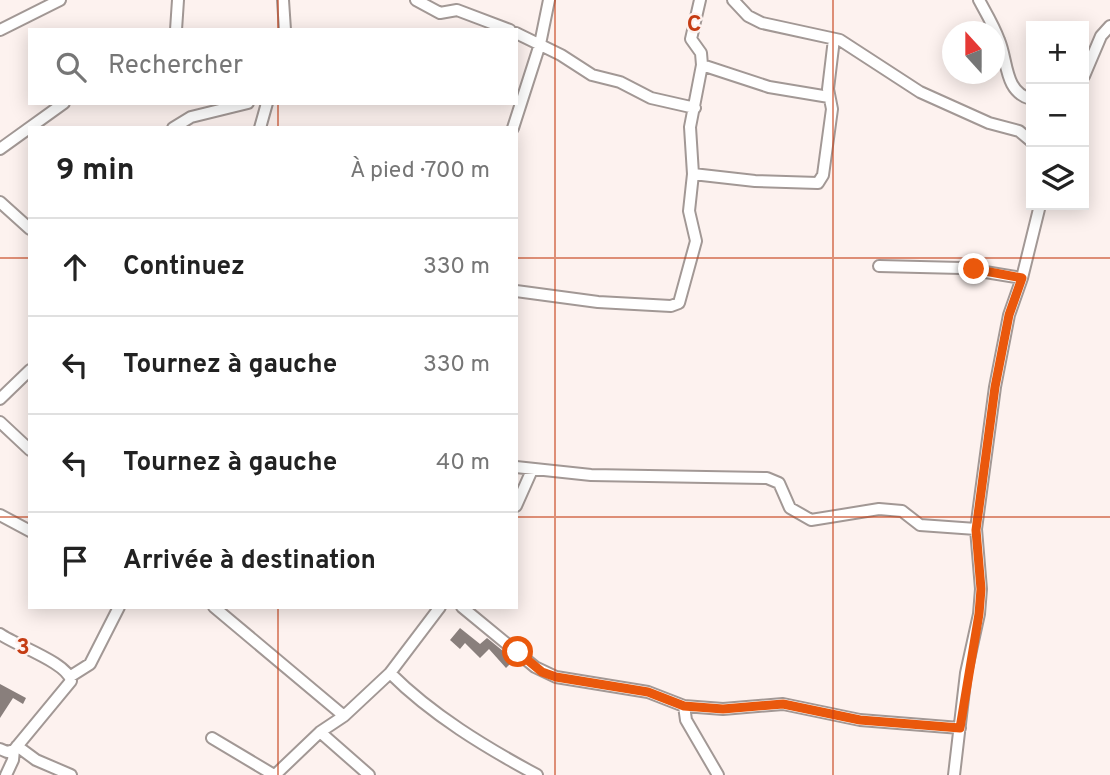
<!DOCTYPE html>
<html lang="fr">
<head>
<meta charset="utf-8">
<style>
	:root { --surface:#fff; --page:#f6f6f6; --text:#222; --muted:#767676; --line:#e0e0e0 }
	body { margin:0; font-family:Overpass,sans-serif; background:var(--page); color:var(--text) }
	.controls { position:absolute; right:21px; top:21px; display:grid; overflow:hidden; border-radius:0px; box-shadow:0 4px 18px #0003 }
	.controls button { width:63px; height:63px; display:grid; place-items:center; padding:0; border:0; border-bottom:2px solid var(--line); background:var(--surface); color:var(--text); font:35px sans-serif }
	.compass { position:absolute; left:942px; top:21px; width:63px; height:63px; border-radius:50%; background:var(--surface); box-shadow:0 4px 18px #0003; rotate:339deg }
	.stop { position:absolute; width:21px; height:21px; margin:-16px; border:5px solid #ea580c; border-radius:50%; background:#fff }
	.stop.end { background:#ea580c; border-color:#fff; box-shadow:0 2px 7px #0008 }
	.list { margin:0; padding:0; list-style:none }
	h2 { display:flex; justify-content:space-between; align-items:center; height:91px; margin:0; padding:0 28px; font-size:30px }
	h2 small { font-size:23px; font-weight:400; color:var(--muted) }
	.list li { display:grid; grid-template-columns:46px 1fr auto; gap:21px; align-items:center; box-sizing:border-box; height:98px; padding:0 28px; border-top:2px solid var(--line) }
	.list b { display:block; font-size:26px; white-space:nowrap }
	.list em { font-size:23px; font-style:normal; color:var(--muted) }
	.icon { flex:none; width:38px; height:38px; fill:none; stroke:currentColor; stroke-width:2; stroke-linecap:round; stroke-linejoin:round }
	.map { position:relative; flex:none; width:1110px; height:775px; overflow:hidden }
	.search { position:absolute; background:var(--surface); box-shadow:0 4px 18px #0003; left:28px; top:28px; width:490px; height:77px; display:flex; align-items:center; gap:18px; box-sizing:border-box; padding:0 24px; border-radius:0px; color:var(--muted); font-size:26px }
	.panel { position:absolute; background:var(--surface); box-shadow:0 4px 18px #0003; left:28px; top:126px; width:490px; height:483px; border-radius:0px }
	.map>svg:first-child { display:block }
	.building { fill:#897f7c }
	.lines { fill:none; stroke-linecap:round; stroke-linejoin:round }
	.street-casing { stroke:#a29895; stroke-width:14 }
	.street { stroke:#fff; stroke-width:10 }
	.route { stroke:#ea580c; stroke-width:9 }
	.grid { fill:none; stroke:#c53c13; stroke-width:2; stroke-opacity:0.55 }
	.grid-label { font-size:23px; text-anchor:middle; font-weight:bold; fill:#c53c13; stroke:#fdf2ef; stroke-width:5; stroke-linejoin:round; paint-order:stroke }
</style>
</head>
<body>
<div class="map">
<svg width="1110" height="775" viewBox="0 0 1110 775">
	<rect width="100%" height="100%" fill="#fdf2ef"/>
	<!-- building -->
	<path class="building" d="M460 628 480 644 487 638 514 660 506 668 489 649 480 658 465 643 460 649 450 640Z
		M0 684 26 698 23 704 13 698 0 718Z"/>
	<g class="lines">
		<defs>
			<path id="street" d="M283 0 285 30
				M416 0 440 13 457 10 510 30
				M733 0 748 16 762 23 840 40 920 92 989 123 1019 131 1031 141
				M979 0C986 13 994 26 999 40 1008 61 1004 92 1031 99
				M0 30 60 0
				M176 30 178 0
				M516 33 561 55 592 75 620 82 651 98 695 108
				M702 65 769 87 829 97
				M1084 76 1101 36 1110 26
				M173 128 191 117 248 103
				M260 128 267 103
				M513 128 540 44 549 0
				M0 149 64 103
				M693 174 755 181 818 183 823 175 832 109 828 89 834 39
				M0 202 30 229
				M879 266 961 268 1022 278
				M516 291 598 302 671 306 679 303 696 241 689 211 693 174 690 127 702 65 701 53 691 39 700 0
				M0 399 30 370
				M0 422 30 450
				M516 467 591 475 767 478 779 483 790 508 811 520 879 509 902 511 920 525 976 529
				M516 506 532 470
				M0 515 30 531
				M214 607 344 716
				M462 607 535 667 556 677 648 692 684 706 723 709 783 704 860 720 960 728
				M0 634C17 646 68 663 71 681L14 750 7 752 0 749
				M390 673C432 715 485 747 537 775
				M71 676 90 664 119 607
				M684 706 686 720 718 775
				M320 732 369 775
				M212 738 274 775
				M17 746 36 760 71 775
				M6 775 13 760 14 750
				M275 775 320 732 344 716 390 673 440 607
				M954 775 966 673 979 614 981 589 976 529 995 387 1009 315 1022 278 1040 205"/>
		</defs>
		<!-- street casing -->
		<use href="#street" class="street-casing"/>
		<!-- street -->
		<use href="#street" class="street"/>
	</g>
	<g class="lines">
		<!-- route -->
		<path class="route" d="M518 652 542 672 556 677 648 692 684 706 723 709 783 704 860 720 960 728 979 614 981 589 976 530 995 387 1009 315 1022 278 974 269"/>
	</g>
	<!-- grid -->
	<path class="grid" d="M278 0V30M555 0V775M833 0V775M278 103V128M0 258H30M516 258H1110M0 517H30M516 517H1110M278 607V775"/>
	<g class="grid-label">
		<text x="694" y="31">C</text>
		<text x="23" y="654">3</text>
	</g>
</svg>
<div class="controls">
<button>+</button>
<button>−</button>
<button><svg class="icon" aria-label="layers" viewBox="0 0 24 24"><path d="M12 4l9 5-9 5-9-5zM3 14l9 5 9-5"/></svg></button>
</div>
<svg class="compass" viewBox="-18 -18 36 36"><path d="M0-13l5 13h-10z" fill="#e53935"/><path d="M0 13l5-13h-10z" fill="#767676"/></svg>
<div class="stop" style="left:518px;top:652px"></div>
<div class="stop end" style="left:974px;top:269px"></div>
<div class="search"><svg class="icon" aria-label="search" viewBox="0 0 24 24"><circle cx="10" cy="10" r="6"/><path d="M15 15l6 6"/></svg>Rechercher</div>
<section class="panel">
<h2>9 min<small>À pied · 700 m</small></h2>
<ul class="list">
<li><svg class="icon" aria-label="ahead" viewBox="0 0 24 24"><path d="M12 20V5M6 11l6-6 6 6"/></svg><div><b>Continuez</b></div><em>330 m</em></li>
<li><svg class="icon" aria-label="left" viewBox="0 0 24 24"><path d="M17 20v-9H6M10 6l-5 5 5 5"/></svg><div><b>Tournez à gauche</b></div><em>330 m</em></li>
<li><svg class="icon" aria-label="left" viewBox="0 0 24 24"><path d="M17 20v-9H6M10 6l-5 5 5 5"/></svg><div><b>Tournez à gauche</b></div><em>40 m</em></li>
<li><svg class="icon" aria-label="arrive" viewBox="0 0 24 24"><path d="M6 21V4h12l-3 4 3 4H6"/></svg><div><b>Arrivée à destination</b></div></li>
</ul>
</section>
</div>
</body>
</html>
